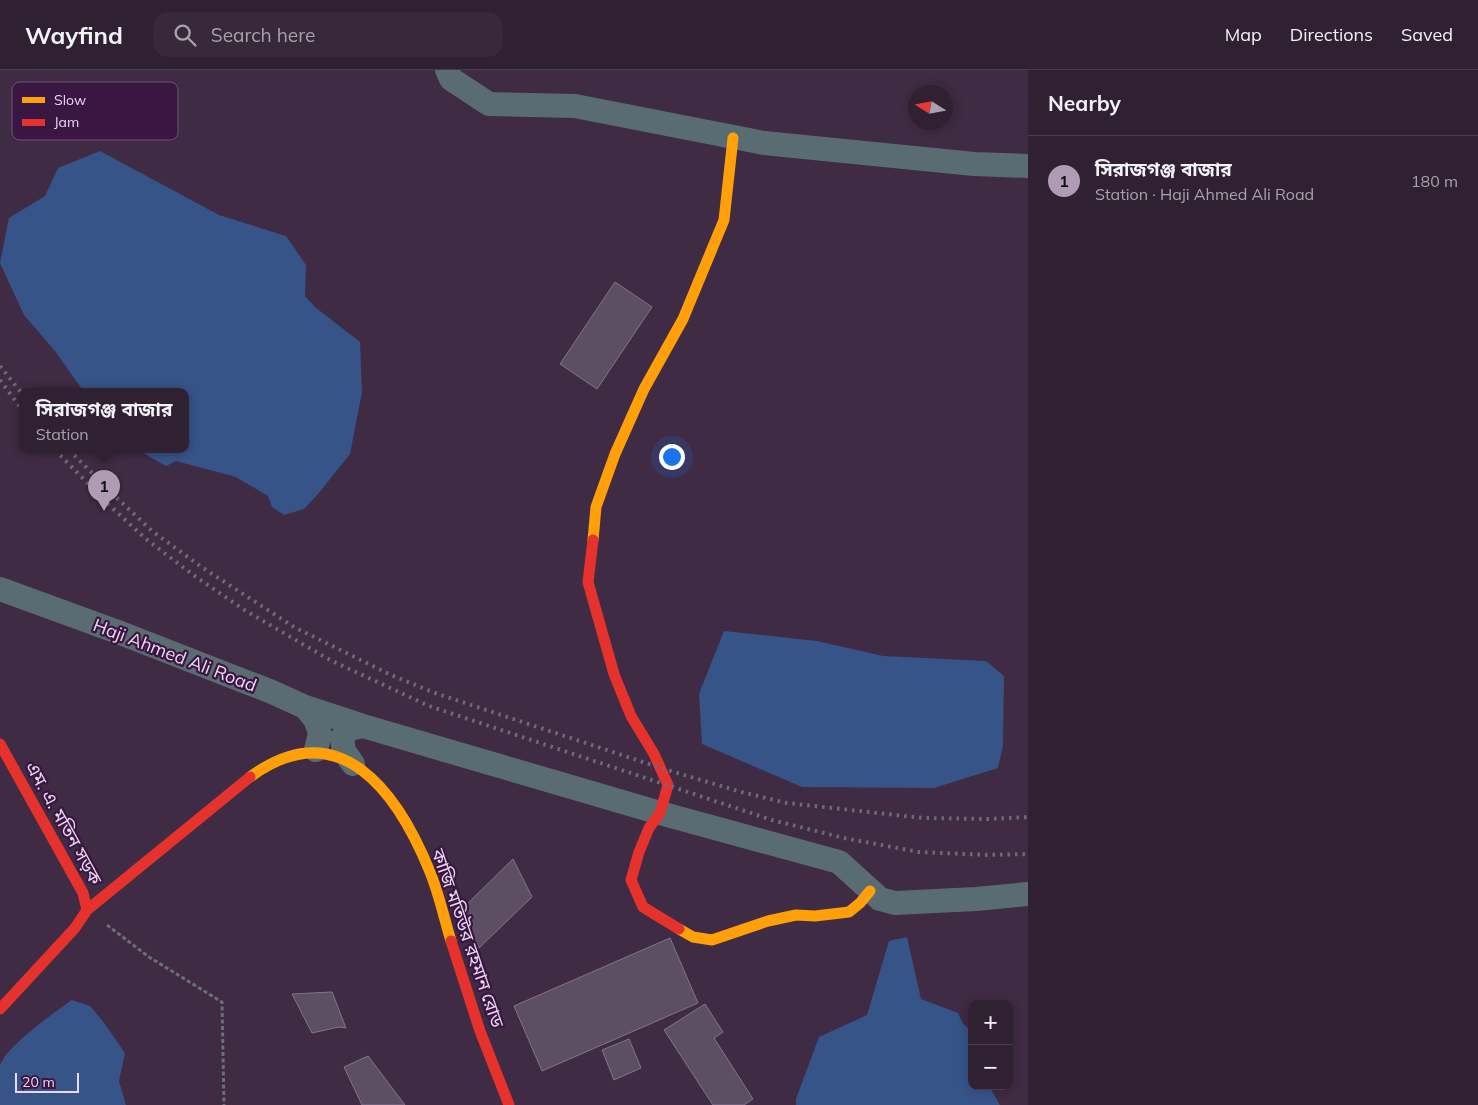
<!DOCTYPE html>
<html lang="en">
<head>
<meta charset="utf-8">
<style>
	:root { --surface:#2f2032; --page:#37283a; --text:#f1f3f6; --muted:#a7a3ac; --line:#4a3e4d; --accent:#b09bb5 }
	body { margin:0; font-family:Mulish,"Noto Sans Bengali",sans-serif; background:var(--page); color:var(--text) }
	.controls { position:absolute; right:15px; bottom:15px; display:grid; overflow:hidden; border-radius:10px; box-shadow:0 2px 12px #0003 }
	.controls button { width:45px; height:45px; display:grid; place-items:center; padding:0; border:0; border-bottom:1px solid var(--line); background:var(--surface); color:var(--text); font:25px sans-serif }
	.compass { position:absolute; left:908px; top:15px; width:45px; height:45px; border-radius:50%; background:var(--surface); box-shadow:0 2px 12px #0003; rotate:281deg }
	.scale { position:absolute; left:15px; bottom:12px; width:64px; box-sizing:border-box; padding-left:5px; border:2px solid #edd7f2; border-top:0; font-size:14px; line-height:18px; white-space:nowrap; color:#edd7f2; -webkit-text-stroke:4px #3a1642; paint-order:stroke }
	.you { position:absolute; left:671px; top:386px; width:18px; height:18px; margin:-12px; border:4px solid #fff; border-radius:50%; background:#1a73e8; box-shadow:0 0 0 8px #1a73e833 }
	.badge { display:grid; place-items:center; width:32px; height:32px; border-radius:50%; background:var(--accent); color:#111; font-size:16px; font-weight:700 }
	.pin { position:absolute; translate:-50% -41px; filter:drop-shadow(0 1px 2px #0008) }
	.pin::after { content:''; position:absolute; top:26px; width:18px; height:15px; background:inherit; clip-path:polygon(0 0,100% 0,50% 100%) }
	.popup { position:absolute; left:19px; top:318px; width:170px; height:65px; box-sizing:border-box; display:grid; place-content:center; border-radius:10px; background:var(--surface); filter:drop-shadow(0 1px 4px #0005); font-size:16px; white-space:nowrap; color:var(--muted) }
	.popup b { font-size:19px; color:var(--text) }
	.popup::after { content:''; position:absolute; left:50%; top:100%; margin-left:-10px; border:10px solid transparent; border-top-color:var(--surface) }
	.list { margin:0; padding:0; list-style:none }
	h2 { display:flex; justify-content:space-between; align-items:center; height:65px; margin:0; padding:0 20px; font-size:21px }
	h2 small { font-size:16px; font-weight:400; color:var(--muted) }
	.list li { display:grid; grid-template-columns:32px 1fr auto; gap:15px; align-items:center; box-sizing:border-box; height:90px; padding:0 20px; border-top:1px solid var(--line) }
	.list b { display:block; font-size:19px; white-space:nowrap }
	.list p { margin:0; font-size:16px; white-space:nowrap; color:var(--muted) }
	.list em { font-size:16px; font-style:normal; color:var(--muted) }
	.icon { flex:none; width:28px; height:28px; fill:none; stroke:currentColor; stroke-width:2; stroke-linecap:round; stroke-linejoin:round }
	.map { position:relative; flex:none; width:1028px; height:1035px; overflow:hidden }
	header { display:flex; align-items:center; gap:30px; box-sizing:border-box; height:70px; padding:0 25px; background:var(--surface); border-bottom:1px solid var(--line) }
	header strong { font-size:24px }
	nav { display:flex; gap:28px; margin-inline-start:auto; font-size:18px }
	.search { width:350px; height:45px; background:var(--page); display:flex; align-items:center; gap:12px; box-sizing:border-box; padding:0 18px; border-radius:15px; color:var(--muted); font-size:19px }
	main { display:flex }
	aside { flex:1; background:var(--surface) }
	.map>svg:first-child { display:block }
	.water { fill:#375489 }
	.building { fill:#5c4f64; stroke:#82758b }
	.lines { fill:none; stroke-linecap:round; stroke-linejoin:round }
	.path { stroke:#6a6f78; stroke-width:3; stroke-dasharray:4 2.5; stroke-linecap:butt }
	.street { stroke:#596c71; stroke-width:24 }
	.slow { stroke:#ff9f0a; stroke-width:11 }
	.jam { stroke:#e5322d; stroke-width:11 }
	.rail { stroke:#6c6b78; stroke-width:4; stroke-dasharray:2.5 5; stroke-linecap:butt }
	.labels { text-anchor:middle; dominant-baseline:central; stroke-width:4.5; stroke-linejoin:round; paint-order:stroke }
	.street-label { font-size:18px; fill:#edd7f2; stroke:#3a1642 }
	.key { fill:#3a1642; stroke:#705077; stroke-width:1 }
	.key-label { font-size:14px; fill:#edd7f2 }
</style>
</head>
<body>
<header>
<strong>Wayfind</strong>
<div class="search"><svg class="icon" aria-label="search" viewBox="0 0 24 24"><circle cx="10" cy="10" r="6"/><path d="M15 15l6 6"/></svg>Search here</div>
<nav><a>Map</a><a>Directions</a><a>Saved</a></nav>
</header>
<main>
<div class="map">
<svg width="1028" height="1035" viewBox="0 0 1028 1035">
	<rect width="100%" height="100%" fill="#3f2b43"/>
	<!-- water -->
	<path class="water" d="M100 81 219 145 286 166 306 195 305 226 315 237 360 272 362 322 350 384 318 424 304 439 284 445 272 437 268 426 236 407 176 391 166 396 138 380H185V322H84L55 281 24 245 0 193 9 148 45 126 58 98Z
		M724 561 817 571 883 586 986 591 1004 606 1003 675 998 698 934 718 802 717 702 674 699 624Z
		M907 867 921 929 958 943 963 954 972 961V1016H989L1000 1035H796V1029L819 967 867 945 889 871Z
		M72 930 90 936 102 950 125 983 119 1011 126 1035H0C0 1024 0 1006 0 996 4 978 56 941 72 930Z"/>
	<!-- building -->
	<path class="building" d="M615 212 652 237 597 319 560 294Z
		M513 789 532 827 479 878 462 839Z
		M670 868 698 933 542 1001 514 936Z
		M332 922 346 958 339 957 312 963 292 924Z
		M705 934 723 962 714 968 753 1029 744 1035H713L664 960Z
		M629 969 641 998 614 1010 602 980Z
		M368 986 405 1035H362L344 997Z"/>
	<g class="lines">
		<!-- path -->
		<path class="path" d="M107 855 149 887 222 932 224 1035"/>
		<!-- street -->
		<path class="street" d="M447 0 451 9 489 34 575 36 764 73 974 94 1028 96
			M0 519 118 562 272 622 305 637 315 649 318 657 320 664 316 680
			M305 637 363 656 660 743 839 792 880 829 895 833 976 829 1028 824
			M353 694 344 681 342 668 349 659 363 656"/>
		<!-- slow -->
		<path class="slow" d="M593 470 596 437 615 384 644 319 683 249 724 150 733 68
			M250 707C340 641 398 723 430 802 439 824 444 848 451 871
			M679 859 693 867 712 870 768 851 796 845 815 846 849 842 860 833 870 821"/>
		<!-- jam -->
		<path class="jam" d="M593 470 588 512 614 604 631 646 654 684 668 715 660 743 649 758 639 782 631 810 643 837 679 859
			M0 674 83 823 87 840 75 858 0 939
			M87 840 250 707
			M451 871 480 961 509 1035"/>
		<!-- rail -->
		<path class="rail" d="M0 296 23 325
			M0 310 23 341
			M55 380 110 436 146 469 196 507 246 541 330 590 429 636 772 750 844 768 919 782 987 785 1028 784
			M69 380 118 429 152 461 203 498 294 557 391 605 435 623 661 698 741 722 787 733 923 748 988 749 1028 747"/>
	</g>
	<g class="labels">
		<!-- street labels -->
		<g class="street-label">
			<text transform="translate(175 585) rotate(21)">Haji Ahmed Ali Road</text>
			<text transform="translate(64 753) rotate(61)">এম. এ. মতিন সড়ক</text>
			<text transform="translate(468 868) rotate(71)">কাজি মতিউর রহমান রোড</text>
		</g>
	</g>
	<!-- legend -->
	<rect x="12" y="12" width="166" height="58" rx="8" class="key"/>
	<rect x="22" y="27" width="23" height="6" fill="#ff9f0a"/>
	<rect x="22" y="49" width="23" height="7" fill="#e5322d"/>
	<g class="key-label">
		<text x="54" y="35">Slow</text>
		<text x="54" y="57">Jam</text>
	</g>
</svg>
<div class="controls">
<button>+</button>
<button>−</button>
</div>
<svg class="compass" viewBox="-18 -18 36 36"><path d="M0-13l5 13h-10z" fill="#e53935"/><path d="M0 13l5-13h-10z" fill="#a7a3ac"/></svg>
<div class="scale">20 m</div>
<div class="you"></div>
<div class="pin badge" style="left:104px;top:441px">1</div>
<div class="popup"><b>সিরাজগঞ্জ বাজার</b>Station</div>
</div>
<aside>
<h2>Nearby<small></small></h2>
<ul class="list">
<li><span class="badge">1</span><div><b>সিরাজগঞ্জ বাজার</b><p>Station · Haji Ahmed Ali Road</p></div><em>180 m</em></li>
</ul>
</aside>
</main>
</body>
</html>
